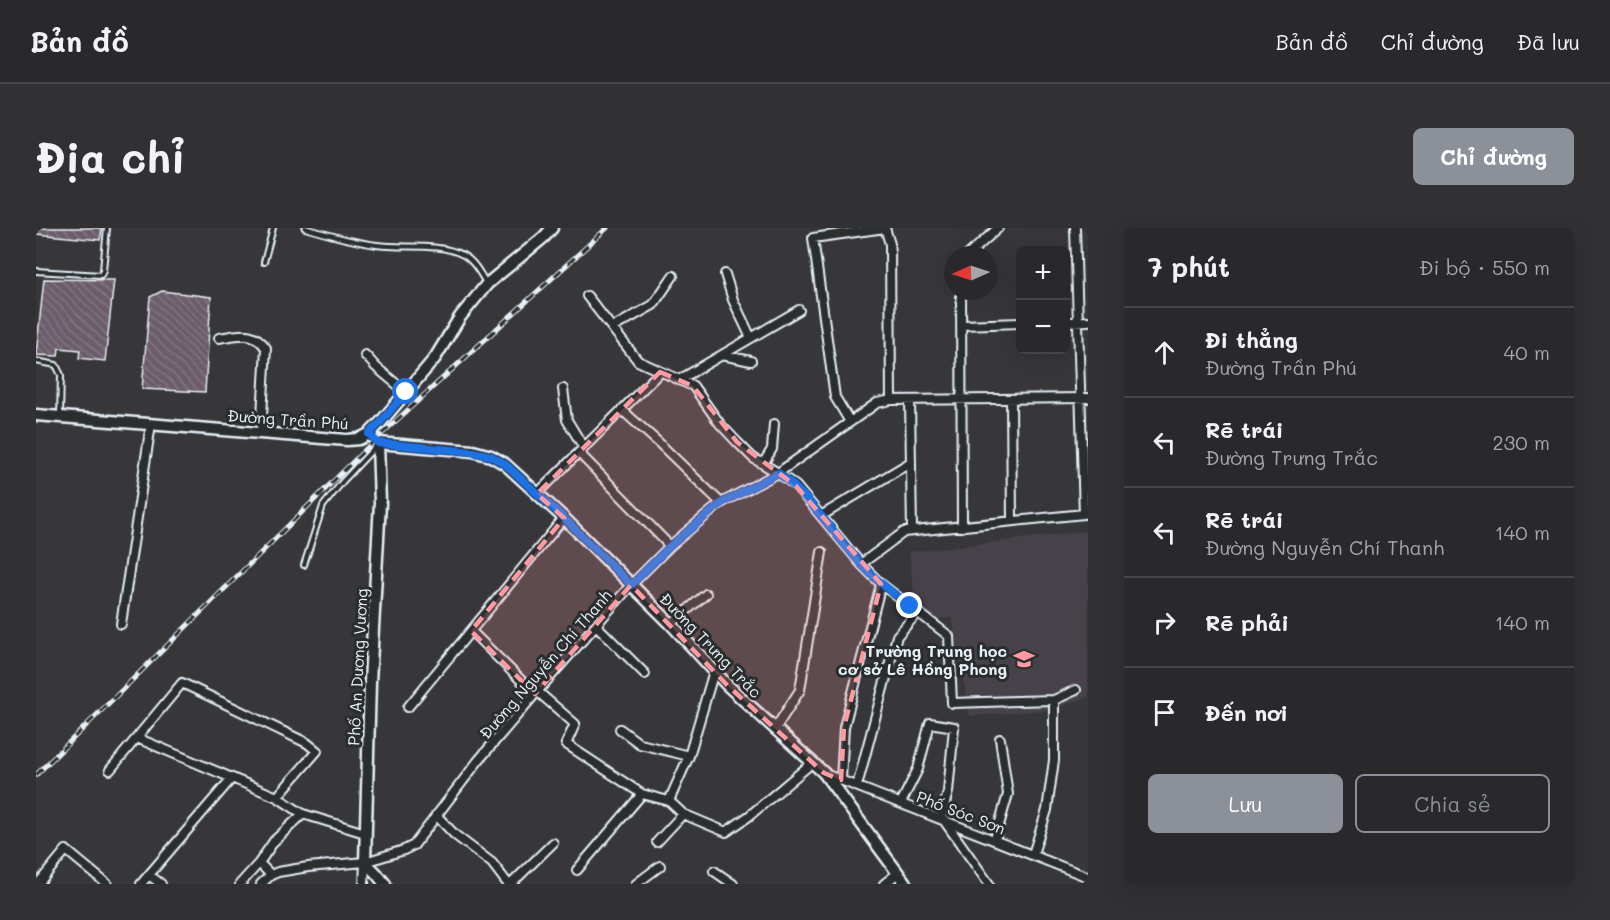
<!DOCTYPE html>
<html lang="vi">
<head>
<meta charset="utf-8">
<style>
	:root { --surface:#29292c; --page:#313134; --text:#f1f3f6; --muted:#a5a6a9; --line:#454548; --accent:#8c9099 }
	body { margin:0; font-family:Mali,sans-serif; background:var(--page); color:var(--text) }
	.controls { position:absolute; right:18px; top:18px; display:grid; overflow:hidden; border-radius:9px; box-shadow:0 6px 24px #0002 }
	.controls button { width:54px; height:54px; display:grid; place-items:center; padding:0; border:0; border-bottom:2px solid var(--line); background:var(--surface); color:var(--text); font:30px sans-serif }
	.compass { position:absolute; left:908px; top:18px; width:54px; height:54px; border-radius:50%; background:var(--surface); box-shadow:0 6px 24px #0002; rotate:267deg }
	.stop { position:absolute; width:18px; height:18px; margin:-14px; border:4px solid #1a73e8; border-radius:50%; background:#fff }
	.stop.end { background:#1a73e8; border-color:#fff; box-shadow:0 2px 6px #0008 }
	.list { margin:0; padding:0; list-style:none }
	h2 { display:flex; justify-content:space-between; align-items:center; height:78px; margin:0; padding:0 24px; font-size:26px }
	h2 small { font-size:20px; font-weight:400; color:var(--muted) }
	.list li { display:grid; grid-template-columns:39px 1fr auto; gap:18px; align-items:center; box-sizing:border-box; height:90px; padding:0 24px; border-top:2px solid var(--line) }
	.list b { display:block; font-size:22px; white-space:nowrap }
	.list p { margin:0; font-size:20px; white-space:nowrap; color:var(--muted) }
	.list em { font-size:20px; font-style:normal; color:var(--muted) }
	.actions { display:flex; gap:12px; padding:18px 24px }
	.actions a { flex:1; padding:14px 0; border:2px solid var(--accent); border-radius:9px; text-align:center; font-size:21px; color:var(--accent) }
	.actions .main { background:var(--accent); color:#fff }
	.icon { flex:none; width:33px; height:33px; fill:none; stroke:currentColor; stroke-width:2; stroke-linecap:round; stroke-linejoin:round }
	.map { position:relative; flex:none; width:1052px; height:656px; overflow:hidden; border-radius:9px }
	header { display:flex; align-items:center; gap:36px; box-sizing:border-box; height:84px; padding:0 30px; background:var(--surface); border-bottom:2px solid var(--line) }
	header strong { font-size:28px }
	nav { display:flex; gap:33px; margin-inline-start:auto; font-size:21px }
	.intro { display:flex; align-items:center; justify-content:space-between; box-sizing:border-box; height:144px; padding:0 36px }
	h1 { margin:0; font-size:42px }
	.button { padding:15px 27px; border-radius:9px; background:var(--accent); color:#fff; font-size:21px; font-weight:700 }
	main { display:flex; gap:36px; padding:0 36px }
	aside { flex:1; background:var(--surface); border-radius:9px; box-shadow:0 6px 24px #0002 }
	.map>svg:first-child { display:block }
	.built { fill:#474248 }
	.building { fill:url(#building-back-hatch); stroke:#e8f1f8; stroke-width:1.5 }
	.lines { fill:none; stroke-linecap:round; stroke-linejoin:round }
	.lane-casing { stroke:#e8f1f8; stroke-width:8 }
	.street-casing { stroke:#e8f1f8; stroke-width:12 }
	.secondary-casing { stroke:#e8f1f8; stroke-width:15 }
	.lane { stroke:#2a2d2e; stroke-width:4 }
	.street { stroke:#2a2d2e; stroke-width:8 }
	.secondary { stroke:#2a2d2e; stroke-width:10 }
	.rail-casing { stroke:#e8f1f8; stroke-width:5 }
	.rail { stroke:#2a2d2e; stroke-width:3; stroke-dasharray:9; stroke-linecap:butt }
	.route { stroke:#1a73e8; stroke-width:8 }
	.marked { fill:#ff9aa2; fill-opacity:0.2; stroke:#ff9aa2; stroke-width:4.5; stroke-dasharray:12 8; stroke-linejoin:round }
	.labels { text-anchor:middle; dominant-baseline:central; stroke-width:6; stroke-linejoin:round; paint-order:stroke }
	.street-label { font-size:16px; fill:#e8f1f8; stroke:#2a2d2e }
	.poi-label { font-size:16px; font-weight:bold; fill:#e8f1f8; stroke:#2a2d2e; text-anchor:end }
</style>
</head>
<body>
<header>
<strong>Bản đồ</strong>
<nav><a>Bản đồ</a><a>Chỉ đường</a><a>Đã lưu</a></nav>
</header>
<div class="intro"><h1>Địa chỉ</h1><a class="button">Chỉ đường</a></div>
<main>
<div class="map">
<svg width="1052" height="656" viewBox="0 0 1052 656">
	<defs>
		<pattern id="building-back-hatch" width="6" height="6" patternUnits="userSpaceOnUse" patternTransform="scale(1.5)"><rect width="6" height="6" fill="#6c5d6a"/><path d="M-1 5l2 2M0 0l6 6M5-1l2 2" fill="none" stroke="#817580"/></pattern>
	</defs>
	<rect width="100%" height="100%" fill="#37373a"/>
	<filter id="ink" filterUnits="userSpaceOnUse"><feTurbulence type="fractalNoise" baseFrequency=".0167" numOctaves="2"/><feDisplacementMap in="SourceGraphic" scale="12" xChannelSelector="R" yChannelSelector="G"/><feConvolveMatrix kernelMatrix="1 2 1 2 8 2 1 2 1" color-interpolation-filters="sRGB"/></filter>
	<g filter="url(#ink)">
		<!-- built -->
		<path class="built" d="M1052 303V469L1012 482 934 488 916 390 881 393 873 324Z"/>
		<!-- building -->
		<path class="building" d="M0 0H66L64 12 0 6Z
			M8 51 78 52 69 133 43 130 44 122 23 120 22 128 0 127Z
			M126 63 175 69 169 164 106 161 114 69Z"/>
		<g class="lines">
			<defs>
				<path id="lane" d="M269 0C293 7 316 14 341 17 368 21 402 14 427 27 438 33 444 45 450 55
					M228 34 237 0
					M0 43 65 47 67 42 71 0
					M0 133 20 137 25 147 24 188
					M268 337 287 278 307 253 339 219"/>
				<path id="street" d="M932 27 962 0
					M689 46 697 72 715 110
					M925 63 926 299
					M551 68 602 133 657 158 684 196 701 214 717 230 742 245 760 258 825 336 845 356 913 408 916 475 1018 472 1040 462
					M1030 94 1052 93
					M926 97 984 95
					M576 100 617 77 637 48
					M183 110C203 107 217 101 230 120L225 205
					M329 127 340 139 370 164
					M686 127 715 133
					M643 152 763 82
					M527 161 531 192 548 220
					M975 171 976 293
					M874 172 876 303
					M586 182 623 215 685 275
					M814 194 799 169 777 10 849 0 854 16 855 172
					M543 225 634 318
					M727 236 736 221 738 196
					M501 266 624 144
					M785 288 875 234
					M825 336 868 304 1048 286 1039 0
					M85 396 115 196
					M635 396 670 366
					M560 397 609 446
					M435 403 499 466
					M501 463 539 496 530 516 606 566 633 573 653 528 678 443
					M372 479 528 290
					M584 501 604 516 653 528
					M739 501 764 462 786 324
					M101 510 241 569 267 586
					M74 542 146 455 271 515 281 523 241 569
					M789 546 1052 649
					M805 552 808 499 845 356
					M821 558 861 408 882 384
					M633 573 647 586 690 604 713 588 777 534
					M865 575 882 541 894 495 918 499 912 564 905 590
					M400 587 419 607 456 635 472 656
					M907 591 953 656
					M959 611 972 566 964 511
					M621 614 647 586
					M997 626 1011 582 1018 532V472
					M223 635 235 647
					M541 642 606 566
					M678 643 697 656
					M113 647 125 656
					M2 656 30 622 71 656
					M105 656 196 550
					M204 656 223 635 238 613 267 586 329 605
					M225 656 235 647 242 644 272 639 329 634 368 622 378 617 442 533 499 466 595 357 634 318 685 275 742 245 841 175 855 172 1052 170
					M328 656 329 634
					M475 656 517 615
					M600 656 624 638
					M848 656 862 645"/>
				<path id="secondary" d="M0 187 311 212 323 211 333 206 344 195 399 130 424 89 451 56 508 9 516 0
					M333 206 342 215 437 223 455 228 469 236 528 290 635 396 691 457 788 545 870 656
					M342 215 344 275 334 454 329 634 340 645 349 656"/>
			</defs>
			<!-- lane casing -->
			<use href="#lane" class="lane-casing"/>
			<!-- street casing -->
			<use href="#street" class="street-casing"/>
			<!-- secondary casing -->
			<use href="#secondary" class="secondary-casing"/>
			<!-- lane -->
			<use href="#lane" class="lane"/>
			<!-- street -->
			<use href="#street" class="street"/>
			<!-- secondary -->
			<use href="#secondary" class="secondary"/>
			<defs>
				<path id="rail" d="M0 547 339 212 571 0"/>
			</defs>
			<!-- rail casing -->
			<use href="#rail" class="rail-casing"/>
			<!-- rail -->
			<use href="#rail" class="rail"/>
		</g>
	</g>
	<g class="lines" filter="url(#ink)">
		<!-- route -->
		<path class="route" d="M370 164 344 195 333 206 342 215 437 224 455 228 469 236 528 290 595 357 634 318 686 275 742 245C775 270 797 305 824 335 839 352 857 365 874 378"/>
	</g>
	<!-- marked area -->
	<path class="marked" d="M624 144 657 158 701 214 760 258 845 356 808 499 805 552 788 545 691 457 595 357 499 466 435 403 528 290 501 266Z"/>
	<!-- icons -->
	<defs>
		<symbol id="school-bare" viewBox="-9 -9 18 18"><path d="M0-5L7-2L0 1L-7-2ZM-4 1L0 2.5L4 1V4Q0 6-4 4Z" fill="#ff9aa2" stroke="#2a2d2e" stroke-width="2.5" paint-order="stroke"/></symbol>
	</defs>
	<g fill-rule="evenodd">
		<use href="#school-bare" x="973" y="416" width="30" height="30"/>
	</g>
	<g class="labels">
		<!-- street labels -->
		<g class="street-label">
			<text transform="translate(252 191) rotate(4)">Đường Trần Phú</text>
			<text transform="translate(675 417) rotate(46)">Đường Trưng Trắc</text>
			<text transform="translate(509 436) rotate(-49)">Đường Nguyễn Chí Thanh</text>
			<text transform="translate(321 439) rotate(-87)">Phố An Dương Vương</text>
			<text transform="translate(925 584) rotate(21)">Phố Sóc Sơn</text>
		</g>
		<!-- poi labels -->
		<g class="poi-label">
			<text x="971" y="422">Trường Trung học<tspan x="971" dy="18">cơ sở Lê Hồng Phong</tspan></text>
		</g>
	</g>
</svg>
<div class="controls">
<button>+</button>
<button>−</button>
</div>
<svg class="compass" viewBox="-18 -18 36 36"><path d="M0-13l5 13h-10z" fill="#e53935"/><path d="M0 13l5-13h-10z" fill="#a5a6a9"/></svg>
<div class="stop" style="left:370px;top:164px"></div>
<div class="stop end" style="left:874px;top:378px"></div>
</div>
<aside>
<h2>7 phút<small>Đi bộ · 550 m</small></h2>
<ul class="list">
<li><svg class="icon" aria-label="ahead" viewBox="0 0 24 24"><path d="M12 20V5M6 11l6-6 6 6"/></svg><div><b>Đi thẳng</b><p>Đường Trần Phú</p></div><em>40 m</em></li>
<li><svg class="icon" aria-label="left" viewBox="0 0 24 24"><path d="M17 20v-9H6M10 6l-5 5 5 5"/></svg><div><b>Rẽ trái</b><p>Đường Trưng Trắc</p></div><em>230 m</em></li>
<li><svg class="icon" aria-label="left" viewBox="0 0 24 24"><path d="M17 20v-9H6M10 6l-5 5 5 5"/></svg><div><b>Rẽ trái</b><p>Đường Nguyễn Chí Thanh</p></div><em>140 m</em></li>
<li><svg class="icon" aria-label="right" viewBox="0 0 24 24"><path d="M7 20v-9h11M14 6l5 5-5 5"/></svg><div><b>Rẽ phải</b></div><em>140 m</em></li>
<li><svg class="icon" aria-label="arrive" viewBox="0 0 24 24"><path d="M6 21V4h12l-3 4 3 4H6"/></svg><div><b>Đến nơi</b></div></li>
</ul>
<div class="actions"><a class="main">Lưu</a><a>Chia sẻ</a></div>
</aside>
</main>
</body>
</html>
